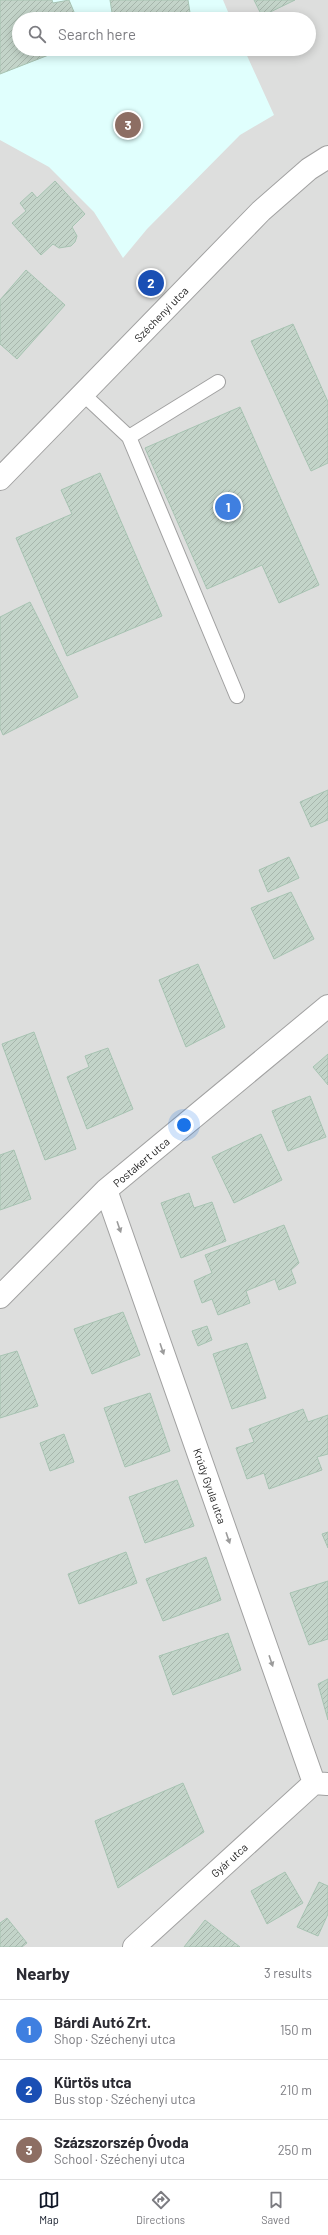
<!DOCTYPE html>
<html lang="en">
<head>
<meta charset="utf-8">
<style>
	:root { --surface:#fff; --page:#f7f7f7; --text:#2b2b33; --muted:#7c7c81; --line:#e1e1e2; --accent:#111827 }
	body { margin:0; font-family:Barlow,sans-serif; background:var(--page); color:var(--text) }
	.you { position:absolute; left:184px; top:1125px; width:14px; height:14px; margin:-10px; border:3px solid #fff; border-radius:50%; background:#1a73e8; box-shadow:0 0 0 6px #1a73e833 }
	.badge { display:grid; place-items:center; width:26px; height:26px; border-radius:50%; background:var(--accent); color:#fff; font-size:13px; font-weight:700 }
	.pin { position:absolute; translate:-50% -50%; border:2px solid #fff; box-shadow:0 1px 4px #0006 }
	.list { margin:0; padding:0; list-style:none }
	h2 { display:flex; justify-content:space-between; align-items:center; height:52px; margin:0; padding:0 16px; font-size:17px }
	h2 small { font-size:13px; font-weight:400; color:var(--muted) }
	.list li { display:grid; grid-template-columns:26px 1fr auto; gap:12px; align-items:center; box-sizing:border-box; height:60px; padding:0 16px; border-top:1px solid var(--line) }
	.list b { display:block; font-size:15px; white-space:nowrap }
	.list p { margin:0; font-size:13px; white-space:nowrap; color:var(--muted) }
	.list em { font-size:13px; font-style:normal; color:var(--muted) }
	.icon { flex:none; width:22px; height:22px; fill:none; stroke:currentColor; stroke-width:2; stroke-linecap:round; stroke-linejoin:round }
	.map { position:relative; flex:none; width:328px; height:1947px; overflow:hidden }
	.search { position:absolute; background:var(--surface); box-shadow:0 2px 10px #0003; left:12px; right:12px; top:12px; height:44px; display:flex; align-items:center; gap:10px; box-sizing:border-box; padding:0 14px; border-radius:22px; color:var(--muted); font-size:15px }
	.sheet { height:232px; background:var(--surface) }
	nav { display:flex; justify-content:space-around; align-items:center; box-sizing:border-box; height:56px; border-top:1px solid var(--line); background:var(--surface); font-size:11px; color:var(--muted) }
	nav a { display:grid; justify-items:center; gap:2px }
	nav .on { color:var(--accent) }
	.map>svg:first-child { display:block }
	.residential { fill:#dddedd; fill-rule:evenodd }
	.education { fill:#e0fffd }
	.building { fill:url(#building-hatch); stroke:#a7c3b2 }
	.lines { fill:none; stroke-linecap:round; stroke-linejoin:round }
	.service-casing { stroke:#a1a1a1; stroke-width:16 }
	.minor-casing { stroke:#a1a1a1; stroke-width:24 }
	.tertiary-casing { stroke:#a1a1a1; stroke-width:24 }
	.service { stroke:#fff; stroke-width:14 }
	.minor { stroke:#fff; stroke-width:22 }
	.tertiary { stroke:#fff; stroke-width:22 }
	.oneway { fill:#9b9b9b }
	.labels { text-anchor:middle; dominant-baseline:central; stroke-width:3; stroke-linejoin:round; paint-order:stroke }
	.street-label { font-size:11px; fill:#202020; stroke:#fff }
</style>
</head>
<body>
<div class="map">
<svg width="328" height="1947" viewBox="0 0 328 1947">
	<defs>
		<pattern id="building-hatch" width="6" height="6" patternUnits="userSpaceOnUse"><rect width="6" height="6" fill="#c3d4c9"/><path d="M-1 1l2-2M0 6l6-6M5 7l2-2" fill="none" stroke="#a7b6ac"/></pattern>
	</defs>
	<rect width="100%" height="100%" fill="#e6f1ec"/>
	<!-- residential -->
	<path class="residential" d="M0 0H328V1947H0ZM19 19H309V49H19Z"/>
	<!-- education -->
	<path class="education" d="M0 0H223L231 19H19V49H244L274 115 240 135 147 229 123 258 94 212 49 167 0 140Z"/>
	<!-- building -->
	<path class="building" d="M0 0H52L53 3 69 0 77 19H19V49H64L0 74Z
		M110 0H188L191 19H113Z
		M254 0H295L262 16Z
		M55 181 85 214 72 227 77 236 75 242 71 246 59 248 53 244 41 255 12 223 26 211 20 203 32 192 37 198Z
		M26 270 65 305 17 359 0 344V300Z
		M293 324 328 402V463L311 471 251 341Z
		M240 407 319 585 279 603 262 565 207 589 145 448Z
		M100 473 162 616 67 656 16 538 72 514 61 490Z
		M30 602 78 697 3 735 0 728V617Z
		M328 790V820L311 827 300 802Z
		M289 857 299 878 268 892 259 870Z
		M291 892 314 939 274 959 251 908Z
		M198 964 225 1027 186 1047 159 980Z
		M34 1032 76 1149 45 1160 2 1044Z
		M108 1048 133 1109 87 1129 67 1077 89 1067 85 1056Z
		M328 1054V1085L313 1067Z
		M310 1096 326 1137 288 1151 272 1111Z
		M261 1134 282 1180 234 1203 212 1157Z
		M14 1150 31 1199 0 1210V1155Z
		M189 1193 194 1208 212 1202 226 1241 181 1258 161 1203Z
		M284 1225 299 1263 291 1270 296 1283 279 1290 275 1279 246 1291 250 1303 218 1315 212 1299 202 1303 194 1281 212 1273 205 1255Z
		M123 1312 140 1355 92 1374 74 1329Z
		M207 1326 212 1340 198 1346 192 1331Z
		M247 1343 266 1398 232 1409 213 1354Z
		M17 1351 38 1406 0 1418V1356Z
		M150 1393 170 1451 125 1467 104 1408Z
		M303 1409 308 1422 328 1415V1454L317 1457 322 1470 269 1489 264 1473 247 1479 236 1448 254 1442 249 1429Z
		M64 1434 74 1462 50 1471 40 1443Z
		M177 1480 194 1526 145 1543 129 1497Z
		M328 1532V1548L322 1534Z
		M126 1552 137 1583 79 1604 68 1574Z
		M206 1557 221 1600 163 1621 146 1579Z
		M328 1581V1639L309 1645 290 1593Z
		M228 1633 241 1670 173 1695 159 1656Z
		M328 1679V1720L318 1684Z
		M183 1783 204 1832 118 1888 95 1821Z
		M285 1872 303 1903 267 1924 251 1891Z
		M319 1882 328 1886V1914L318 1936 297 1927Z
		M7 1918 27 1943 22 1947H0V1923Z
		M205 1920 240 1947H184Z"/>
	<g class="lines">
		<defs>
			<path id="service" d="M83 394 129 437 237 696
				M129 437 218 382"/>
			<path id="minor" d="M106 1190 314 1783
				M0 1297 106 1190 328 1006
				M134 1947 314 1783 327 1784"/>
			<path id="tertiary" d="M0 479 261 211 309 169 328 157"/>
		</defs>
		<!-- service casing -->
		<use href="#service" class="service-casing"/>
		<!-- minor casing -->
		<use href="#minor" class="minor-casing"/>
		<!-- tertiary casing -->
		<use href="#tertiary" class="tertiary-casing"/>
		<!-- service -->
		<use href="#service" class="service"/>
		<!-- minor -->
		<use href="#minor" class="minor"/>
		<!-- tertiary -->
		<use href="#tertiary" class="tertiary"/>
	</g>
	<!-- one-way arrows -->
	<defs><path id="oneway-solid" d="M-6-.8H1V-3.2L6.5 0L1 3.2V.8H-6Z"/></defs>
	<g class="oneway">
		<use href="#oneway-solid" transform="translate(119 1227) rotate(71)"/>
		<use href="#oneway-solid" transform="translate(162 1349) rotate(71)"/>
		<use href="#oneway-solid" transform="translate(228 1538) rotate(71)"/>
		<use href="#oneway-solid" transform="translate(271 1661) rotate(71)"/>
	</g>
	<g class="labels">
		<!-- street labels -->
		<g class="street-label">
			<text transform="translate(161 314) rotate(-46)">Széchenyi utca</text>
			<text transform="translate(141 1162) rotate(-40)">Postakert utca</text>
			<text transform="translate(210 1486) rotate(71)">Krúdy Gyula utca</text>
			<text transform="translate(229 1860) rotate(-42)">Gyár utca</text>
		</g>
	</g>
</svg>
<div class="you"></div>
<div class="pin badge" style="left:228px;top:507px;background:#3f7fe0">1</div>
<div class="pin badge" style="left:151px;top:283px;background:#1a4fb4">2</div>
<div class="pin badge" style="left:128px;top:125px;background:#8d6e63">3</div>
<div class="search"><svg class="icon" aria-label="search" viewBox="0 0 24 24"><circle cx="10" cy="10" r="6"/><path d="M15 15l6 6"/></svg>Search here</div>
</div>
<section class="sheet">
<h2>Nearby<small>3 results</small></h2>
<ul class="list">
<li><span class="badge" style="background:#3f7fe0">1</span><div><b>Bárdi Autó Zrt.</b><p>Shop · Széchenyi utca</p></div><em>150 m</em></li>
<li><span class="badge" style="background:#1a4fb4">2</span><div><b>Kürtös utca</b><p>Bus stop · Széchenyi utca</p></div><em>210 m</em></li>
<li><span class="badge" style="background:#8d6e63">3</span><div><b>Százszorszép Óvoda</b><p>School · Széchenyi utca</p></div><em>250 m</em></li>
</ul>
</section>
<nav>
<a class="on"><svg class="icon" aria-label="map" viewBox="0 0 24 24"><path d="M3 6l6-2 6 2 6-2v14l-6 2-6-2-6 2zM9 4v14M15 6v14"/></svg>Map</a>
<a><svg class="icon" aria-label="directions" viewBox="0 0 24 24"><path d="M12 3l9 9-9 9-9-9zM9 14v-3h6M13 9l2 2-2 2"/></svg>Directions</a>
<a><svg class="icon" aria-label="saved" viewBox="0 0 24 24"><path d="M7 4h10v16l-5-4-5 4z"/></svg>Saved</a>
</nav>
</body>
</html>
